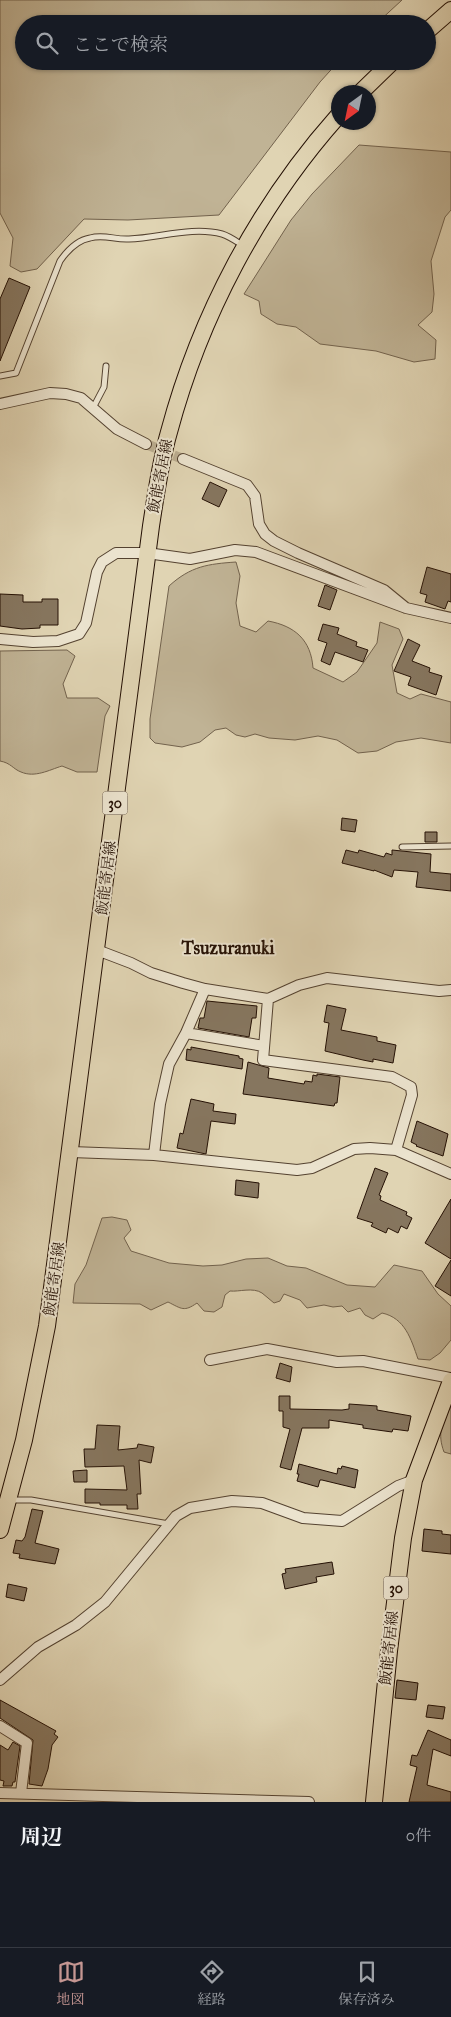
<!DOCTYPE html>
<html lang="ja">
<head>
<meta charset="utf-8">
<style>
	:root { --surface:#171b24; --page:#20242c; --text:#f1f3f6; --muted:#9ea1a6; --line:#363941; --accent:#c59692 }
	body { margin:0; font-family:"IM FELL Great Primer","Noto Serif JP",serif; background:var(--page); color:var(--text) }
	.compass { position:absolute; left:331px; top:85px; width:45px; height:45px; border-radius:50%; background:var(--surface); box-shadow:0 1px 4px #0004; rotate:213deg }
	.list { margin:0; padding:0; list-style:none }
	h2 { display:flex; justify-content:space-between; align-items:center; height:65px; margin:0; padding:0 20px; font-size:21px }
	h2 small { font-size:16px; font-weight:400; color:var(--muted) }
	.icon { flex:none; width:28px; height:28px; fill:none; stroke:currentColor; stroke-width:2; stroke-linecap:round; stroke-linejoin:round }
	.map { position:relative; flex:none; width:451px; height:1802px; overflow:hidden }
	.search { position:absolute; background:var(--surface); box-shadow:0 1px 4px #0004; left:15px; right:15px; top:15px; height:55px; display:flex; align-items:center; gap:12px; box-sizing:border-box; padding:0 18px; border-radius:28px; color:var(--muted); font-size:19px }
	.sheet { height:145px; background:var(--surface) }
	nav { display:flex; justify-content:space-around; align-items:center; box-sizing:border-box; height:70px; border-top:1px solid var(--line); background:var(--surface); font-size:14px; color:var(--muted) }
	nav a { display:grid; justify-items:center; gap:2px }
	nav .on { color:var(--accent) }
	.map>svg:first-child { display:block }
	.green { fill:#c0b395; stroke:#72624d }
	.building { fill:#86765f; stroke:#251105 }
	.lines { fill:none; stroke-linecap:round; stroke-linejoin:round }
	.minor-tunnel { stroke:#bbad90; stroke-width:10; stroke-dasharray:10 5; stroke-linecap:butt }
	.service-casing { stroke:#544230; stroke-width:7 }
	.minor-casing { stroke:#544230; stroke-width:12 }
	.primary-casing { stroke:#251105; stroke-width:18 }
	.service { stroke:#ebe3ce; stroke-width:5 }
	.minor { stroke:#ebe3ce; stroke-width:10 }
	.primary { stroke:#e0d4b3; stroke-width:16 }
	.labels { text-anchor:middle; dominant-baseline:central; stroke-width:4; stroke-linejoin:round; paint-order:stroke }
	.shield { fill:#ebe3ce; stroke:#605041; stroke-width:1 }
	.shield-label { font-size:14px; font-weight:bold; fill:#251105 }
	.street-label { font-size:15px; fill:#251105; stroke:#ebe3ce }
	.quarter-label { font-size:18px; font-weight:bold; fill:#251105; stroke:#ebe3ce }
</style>
</head>
<body>
<div class="map">
<svg width="451" height="1802" viewBox="0 0 451 1802">
	<rect width="100%" height="100%" fill="#e0d4b3"/>
	<filter id="stains"><feTurbulence type="fractalNoise" baseFrequency=".004" numOctaves="4"/><feColorMatrix values="0 0 0 0 .2 0 0 0 0 .09 0 0 0 0 .02 0 0 0 .5 -.17"/></filter>
	<radialGradient id="worn" r=".72"><stop offset=".6" stop-color="#630" stop-opacity="0"/><stop offset="1" stop-color="#630" stop-opacity=".3"/></radialGradient>
	<!-- green -->
	<path class="green" d="M0 0H402L376 24H24V61H339L320 82 219 215 128 220 84 219 37 269 21 272 10 266 13 238 0 213Z
		M359 145 451 152V210L445 217 431 261 434 294 432 312 418 325 436 340 435 359 414 362 376 351 320 344 296 327 277 324 261 314 259 301 244 294 291 220 312 194Z
		M236 562 240 576 236 603 240 626 256 632 268 621C295 626 311 640 313 668L343 682 357 672 377 643 380 622 399 629 403 639 392 665 397 693 410 699 421 694 451 702V743L421 738 396 742 377 751 358 753 337 740 318 736 295 740 269 738 255 734 245 737 236 735 226 728 215 730 200 742 182 747 155 743 150 738V719L169 586C191 566 208 564 236 562Z
		M67 650 75 656 63 684 67 698H98L110 706 105 716 97 772H77L62 766C49 770 35 778 21 772 13 769 11 763 0 761V651Z
		M112 1217 127 1220 131 1230 124 1238 131 1251 169 1263 203 1266 222 1265 246 1259 268 1258 287 1266 306 1268 347 1285 375 1287 394 1265 422 1271 438 1294 451 1306V1340L440 1353 430 1360 418 1359C411 1339 405 1318 382 1313L373 1319 365 1315 360 1308 348 1312 342 1306 333 1307 324 1305 307 1308 300 1300 284 1294 280 1301 274 1303C270 1300 266 1296 262 1293 253 1287 239 1292 230 1291L225 1295 222 1307 214 1312 204 1311 197 1303C184 1312 182 1309 168 1302L151 1310 140 1304 73 1303 75 1284 86 1265 102 1218Z
		M451 1406V1454L444 1452C437 1433 442 1423 451 1406Z"/>
	<!-- building -->
	<path class="building" d="M9 278 30 287 0 361V299Z
		M210 482 227 490 219 507 202 499Z
		M427 567 451 574V602L448 601 445 609 425 602 427 595 420 593Z
		M325 585 337 590 330 610 318 606Z
		M0 594 23 595V602H42V599H58V625H40V628L22 629 0 626Z
		M323 624 339 628 337 634 357 642 356 646 368 650 363 662 335 652 330 665 321 661 327 643 318 640Z
		M408 639 420 645 412 661 430 668 429 672 442 676 436 695 408 685 411 677 394 671Z
		M342 818 357 820 355 832 341 830Z
		M425 832H437V842H425Z
		M346 850 358 853 359 850 384 857 386 853 392 855V850L431 854 430 872 451 874V891L416 887 418 872 394 870 392 877 374 870V871L342 863Z
		M207 1001 257 1006 256 1018H252L249 1037 198 1028 200 1018H204Z
		M327 1005 346 1009 341 1030 377 1037V1041L396 1045 393 1063 373 1059V1062L363 1060 325 1051 329 1023 324 1022Z
		M191 1047 239 1056V1058L243 1059 242 1069 186 1060 187 1049 191 1050Z
		M248 1062 269 1068 268 1078 304 1084 305 1081 312 1082 313 1075 317 1076V1074L340 1077 337 1103H335L334 1106 243 1094Z
		M191 1099 214 1104 213 1111 236 1114 235 1124 211 1121 206 1154 177 1148 180 1133 183 1134Z
		M417 1121 448 1134 443 1156 416 1146 417 1145 411 1142Z
		M375 1168 388 1173 379 1195 381 1196 380 1200 407 1212 406 1215 412 1218 407 1229 401 1226 398 1233 388 1228 386 1233 371 1226 373 1223 357 1218Z
		M236 1180 259 1183 258 1198 235 1195Z
		M451 1199V1259L425 1243Z
		M451 1260V1296L435 1286Z
		M280 1363 292 1367 290 1382 276 1378Z
		M279 1396H290V1409L342 1410 349 1409V1404L377 1406V1410L411 1416 408 1431 393 1429 392 1432 363 1428V1425L329 1420V1428H302L291 1470 280 1467 290 1429 283 1427V1411H279Z
		M97 1425 120 1426 118 1450 137 1448 138 1444 154 1447 151 1463 139 1460 141 1494H137L138 1509H127V1505H100V1503H85V1489L127 1490 124 1466 85 1467 84 1449H95Z
		M299 1464 337 1474 338 1468 341 1469 342 1466 358 1470 355 1488 322 1480H320L318 1487 297 1481 299 1474H297Z
		M87 1470V1482H74L73 1471Z
		M32 1509 43 1511 35 1543 59 1549 55 1564 19 1558 20 1554 13 1553 16 1540 22 1541 25 1537Z
		M424 1529 442 1531V1534L451 1535V1554L422 1551Z
		M332 1562 334 1574 316 1577 317 1582 285 1589 282 1574 286 1573 285 1569Z
		M8 1584 27 1588 24 1601 6 1597Z
		M397 1680 418 1683 416 1700 395 1698Z
		M0 1700 56 1731 54 1734 58 1737 52 1745 48 1769 42 1786 29 1784 33 1740 0 1718Z
		M428 1705 445 1707 443 1719 426 1717Z
		M428 1730 451 1740V1756L433 1749 427 1785 451 1792V1802H409L417 1767 410 1765 412 1755 417 1756Z
		M13 1742 20 1746 15 1782H13L12 1786H3L4 1781 0 1780V1745L8 1750Z"/>
	<g class="lines">
		<!-- minor-tunnel -->
		<path class="minor-tunnel" d="M146 444 183 459"/>
		<defs>
			<path id="service" d="M0 376 16 373 60 261C67 251 78 240 90 238 104 234 115 240 129 239 159 238 192 226 222 234 229 236 236 241 242 245
				M93 408 104 387 106 366
				M402 847 451 846
				M10 1500H31L169 1524"/>
			<path id="minor" d="M0 404 50 393 66 394 81 398 117 429 146 444
				M183 459 247 485 255 496 259 524 265 534 274 541 298 553 384 590 406 608 451 618
				M0 639 33 642 58 641 79 634 86 623 97 572 102 562 116 553H147L190 559 235 550 256 552 406 608
				M97 950 131 963 151 973 183 983 205 989 268 999 299 985 327 978 439 991 451 990
				M268 999 263 1060 392 1077 411 1087 412 1095 396 1150
				M186 1033 264 1046
				M71 1152 154 1155 297 1170 312 1168 354 1149 370 1148 396 1150 451 1174
				M154 1155 160 1104 169 1064 186 1033 205 989
				M210 1360 267 1349 337 1362 363 1361 451 1378
				M0 1680 38 1647 76 1625 105 1602 176 1516 190 1508 232 1501 262 1503 303 1518 342 1521 398 1486 414 1480
				M0 1726 27 1743 21 1793
				M0 1793 309 1802"/>
			<path id="primary" d="M427 31 451 10
				M361 92 393 61
				M0 1530 24 1440 47 1326 151 526C156 494 160 463 169 432 200 316 258 206 338 116
				M374 1802 389 1651 403 1538 414 1480 451 1381"/>
		</defs>
		<!-- service casing -->
		<use href="#service" class="service-casing"/>
		<!-- minor casing -->
		<use href="#minor" class="minor-casing"/>
		<!-- primary casing -->
		<use href="#primary" class="primary-casing"/>
		<!-- service -->
		<use href="#service" class="service"/>
		<!-- minor -->
		<use href="#minor" class="minor"/>
		<!-- primary -->
		<use href="#primary" class="primary"/>
	</g>
	<g class="labels">
		<!-- shield labels -->
		<g class="shield">
			<rect x="102.5" y="791.5" width="25" height="23" rx="4"/>
			<rect x="383.5" y="1576.5" width="25" height="23" rx="4"/>
		</g>
		<g class="shield-label">
			<text x="115" y="803">30</text>
			<text x="396" y="1588">30</text>
		</g>
		<!-- street labels -->
		<g class="street-label">
			<text transform="translate(160 476) rotate(-79)">飯能寄居線</text>
			<text transform="translate(106 878) rotate(-83)">飯能寄居線</text>
			<text transform="translate(54 1279) rotate(-82)">飯能寄居線</text>
			<text transform="translate(389 1648) rotate(-84)">飯能寄居線</text>
		</g>
		<!-- quarter labels -->
		<g class="quarter-label">
			<text x="228" y="948">Tsuzuranuki</text>
		</g>
	</g>
	<rect width="100%" height="100%" filter="url(#stains)"/>
	<rect width="100%" height="100%" fill="url(#worn)"/>
</svg>
<svg class="compass" viewBox="-18 -18 36 36"><path d="M0-13l5 13h-10z" fill="#e53935"/><path d="M0 13l5-13h-10z" fill="#9ea1a6"/></svg>
<div class="search"><svg class="icon" aria-label="search" viewBox="0 0 24 24"><circle cx="10" cy="10" r="6"/><path d="M15 15l6 6"/></svg>ここで検索</div>
</div>
<section class="sheet">
<h2>周辺<small>0件</small></h2>
<ul class="list">
</ul>
</section>
<nav>
<a class="on"><svg class="icon" aria-label="map" viewBox="0 0 24 24"><path d="M3 6l6-2 6 2 6-2v14l-6 2-6-2-6 2zM9 4v14M15 6v14"/></svg>地図</a>
<a><svg class="icon" aria-label="directions" viewBox="0 0 24 24"><path d="M12 3l9 9-9 9-9-9zM9 14v-3h6M13 9l2 2-2 2"/></svg>経路</a>
<a><svg class="icon" aria-label="saved" viewBox="0 0 24 24"><path d="M7 4h10v16l-5-4-5 4z"/></svg>保存済み</a>
</nav>
</body>
</html>
